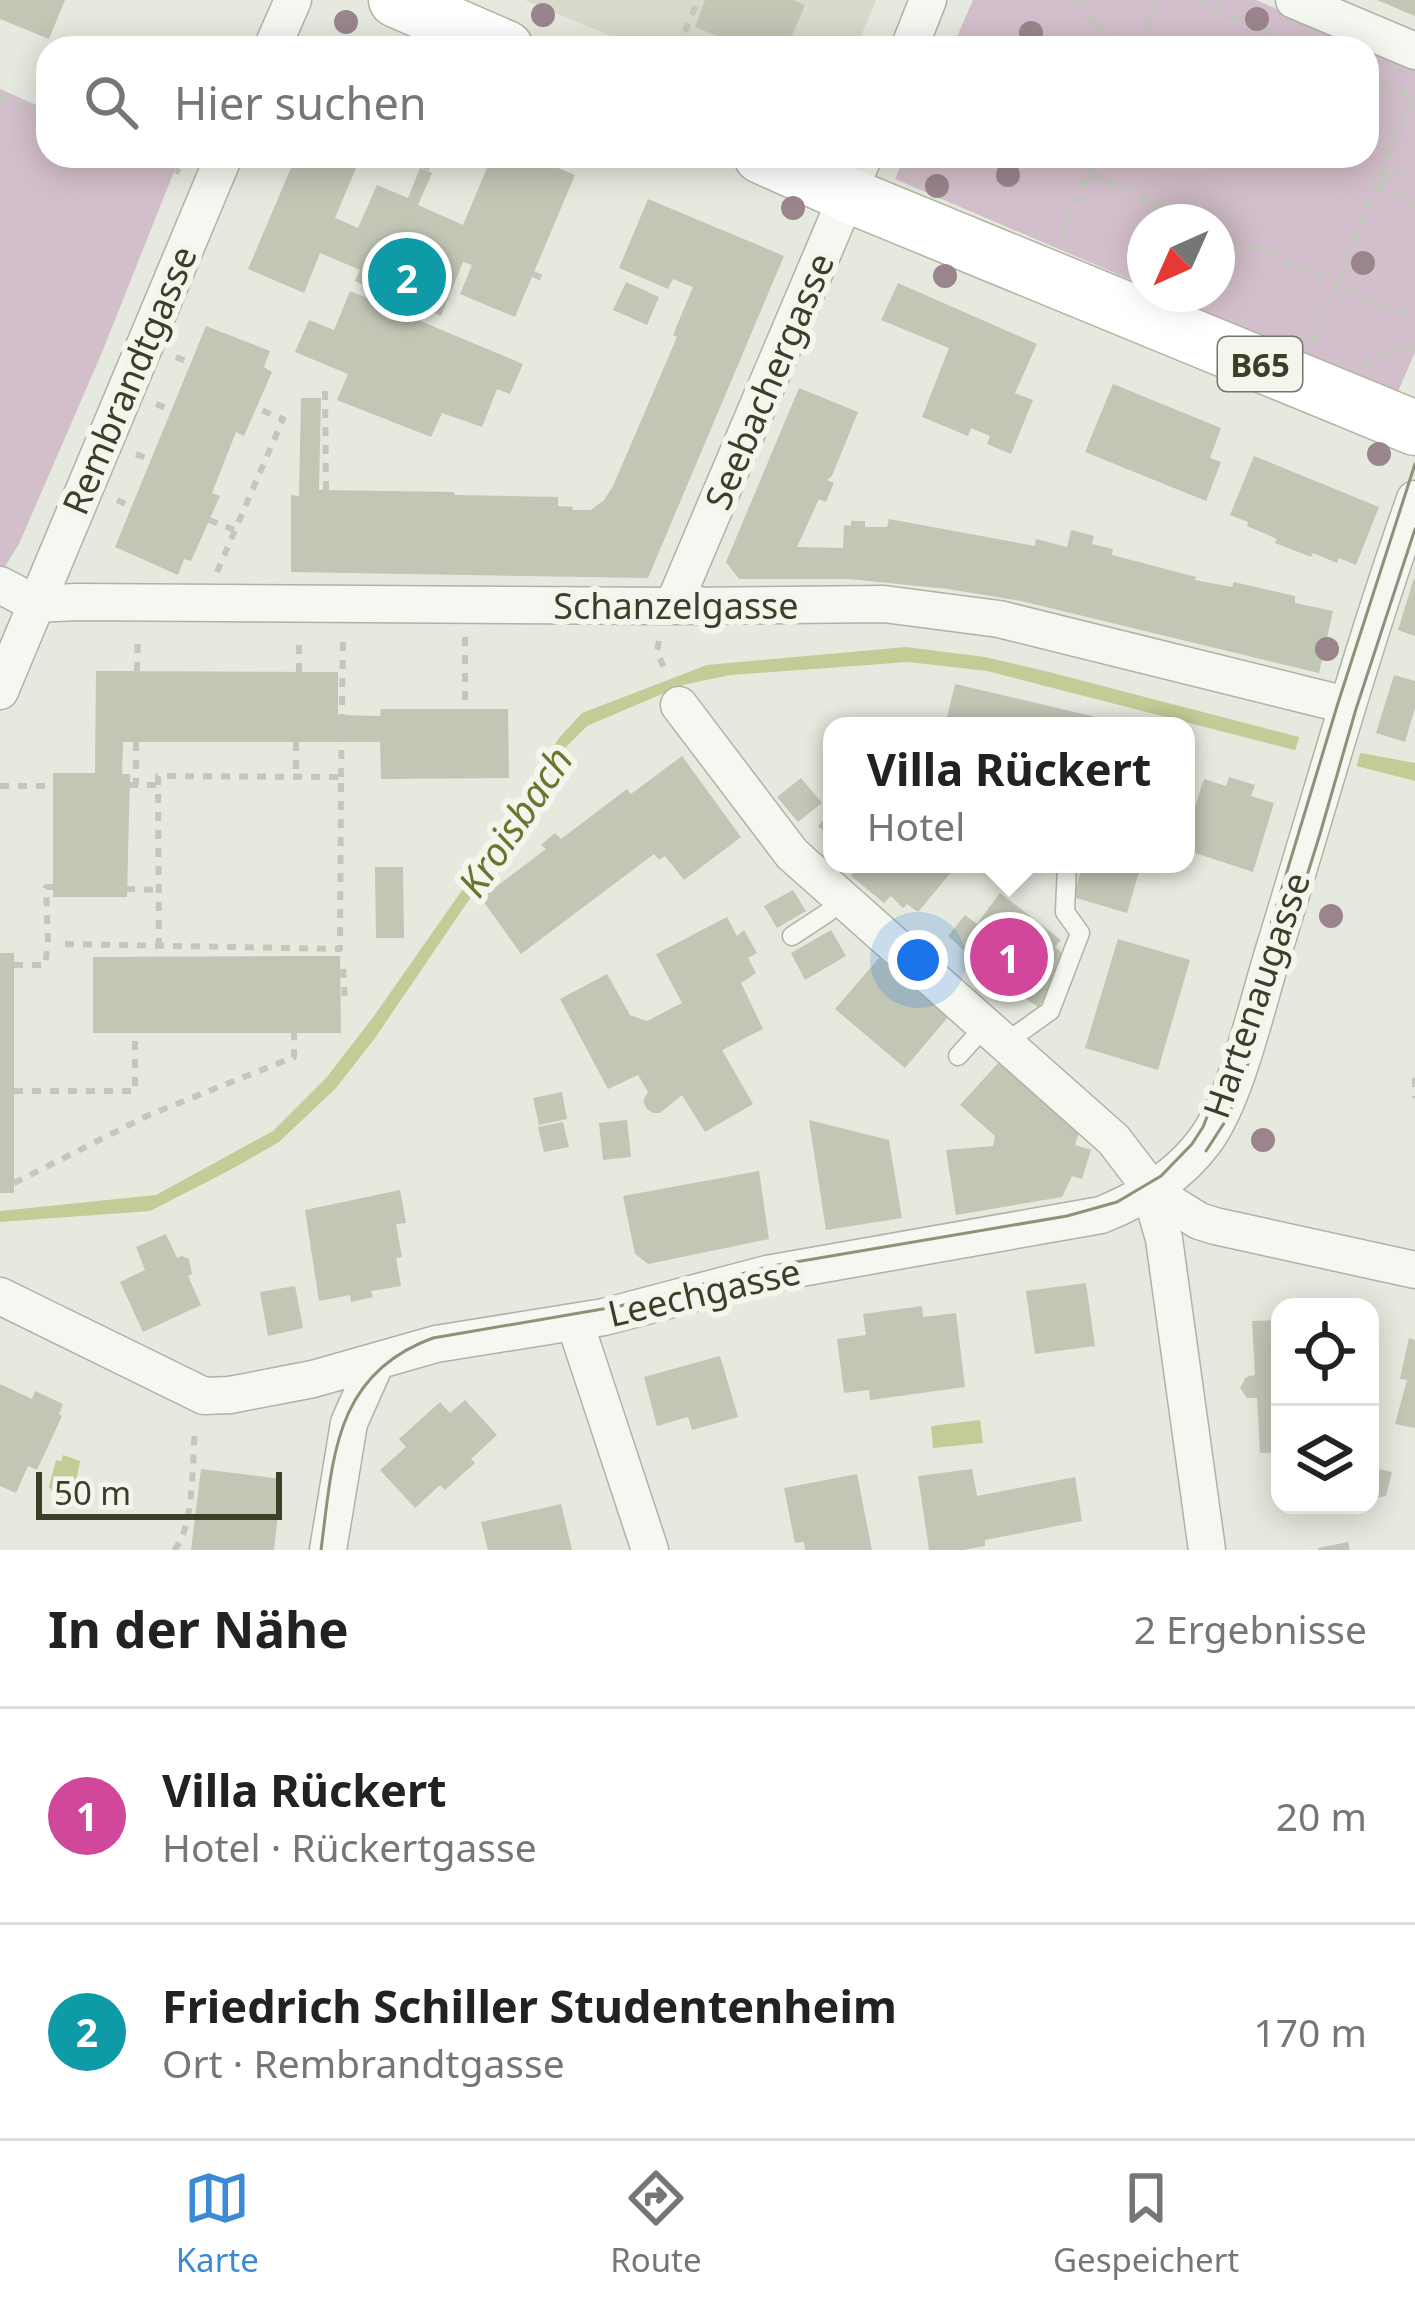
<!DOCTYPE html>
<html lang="de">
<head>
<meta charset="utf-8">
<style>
	:root { --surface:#fff; --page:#f6f6f6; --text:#222; --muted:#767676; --line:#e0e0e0; --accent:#3c8ad5 }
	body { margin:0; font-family:"Noto Sans",sans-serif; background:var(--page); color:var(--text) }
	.controls { position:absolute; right:36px; bottom:36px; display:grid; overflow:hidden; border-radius:24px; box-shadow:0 6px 30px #0003 }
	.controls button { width:108px; height:108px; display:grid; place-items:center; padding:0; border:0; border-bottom:3px solid var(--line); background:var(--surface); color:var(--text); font:60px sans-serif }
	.compass { position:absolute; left:1127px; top:204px; width:108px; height:108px; border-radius:50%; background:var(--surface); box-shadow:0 6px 30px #0003; rotate:225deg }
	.scale { position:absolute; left:36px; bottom:30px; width:246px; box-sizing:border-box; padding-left:12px; border:6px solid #394027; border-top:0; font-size:33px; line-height:42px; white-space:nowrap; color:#394027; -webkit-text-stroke:9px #f4f6ee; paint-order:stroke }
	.you { position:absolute; left:918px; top:960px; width:42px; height:42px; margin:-30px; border:9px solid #fff; border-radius:50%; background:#1a73e8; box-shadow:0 0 0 18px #1a73e833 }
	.badge { display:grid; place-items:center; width:78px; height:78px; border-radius:50%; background:var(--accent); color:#fff; font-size:39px; font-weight:700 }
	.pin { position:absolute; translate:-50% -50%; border:6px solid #fff; box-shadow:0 3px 12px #0006 }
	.popup { position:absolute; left:823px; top:717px; width:372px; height:156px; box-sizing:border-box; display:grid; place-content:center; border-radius:24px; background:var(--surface); filter:drop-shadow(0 3px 9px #0005); font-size:39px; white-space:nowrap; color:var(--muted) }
	.popup b { font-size:45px; color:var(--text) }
	.popup::after { content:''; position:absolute; left:50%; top:100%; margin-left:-24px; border:24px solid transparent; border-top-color:var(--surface) }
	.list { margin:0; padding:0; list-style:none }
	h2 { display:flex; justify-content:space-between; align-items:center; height:156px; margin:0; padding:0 48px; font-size:51px }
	h2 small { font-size:39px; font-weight:400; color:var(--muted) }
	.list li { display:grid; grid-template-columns:78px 1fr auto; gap:36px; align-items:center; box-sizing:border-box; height:216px; padding:0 48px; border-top:3px solid var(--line) }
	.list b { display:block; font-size:45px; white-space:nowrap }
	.list p { margin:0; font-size:39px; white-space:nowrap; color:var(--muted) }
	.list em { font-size:39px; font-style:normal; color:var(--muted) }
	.icon { flex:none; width:66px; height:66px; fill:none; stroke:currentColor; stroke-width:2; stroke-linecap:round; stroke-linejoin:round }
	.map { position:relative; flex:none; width:1415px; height:1550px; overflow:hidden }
	.search { position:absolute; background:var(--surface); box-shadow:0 6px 30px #0003; left:36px; right:36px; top:36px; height:132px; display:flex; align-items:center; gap:30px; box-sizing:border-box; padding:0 42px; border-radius:36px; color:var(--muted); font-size:45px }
	.sheet { height:588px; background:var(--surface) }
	nav { display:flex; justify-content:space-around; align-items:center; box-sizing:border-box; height:168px; border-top:3px solid var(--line); background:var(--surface); font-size:33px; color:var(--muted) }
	nav a { display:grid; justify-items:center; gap:6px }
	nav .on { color:var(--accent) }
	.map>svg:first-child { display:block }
	.built { fill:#d6dbcc }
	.green { fill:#d3bfcb }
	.water { fill:#c3cb97 }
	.pier { fill:#e6e9de }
	.building { fill:#c1c6b5 }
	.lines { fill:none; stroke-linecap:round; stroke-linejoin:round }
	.lane-casing { stroke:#afb3a3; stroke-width:21 }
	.street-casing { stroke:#afb3a3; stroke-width:39 }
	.primary-casing { stroke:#afb59d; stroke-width:57 }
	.path { stroke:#c4c7bc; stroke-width:6; stroke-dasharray:9 9; stroke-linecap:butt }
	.lane { stroke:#f5f7f1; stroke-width:18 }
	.street { stroke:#f5f7f1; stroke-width:36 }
	.primary { stroke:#fff; stroke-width:54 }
	.tram { stroke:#8c9377; stroke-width:3 }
	.tree { fill:#9b858d }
	.labels { text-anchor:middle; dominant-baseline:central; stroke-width:12; stroke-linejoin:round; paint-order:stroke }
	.shield { fill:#f4f6ee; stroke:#717763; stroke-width:3 }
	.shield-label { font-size:33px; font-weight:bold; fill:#394027 }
	.street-label { font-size:36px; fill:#394027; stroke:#f4f6ee }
	.water-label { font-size:39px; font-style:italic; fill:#69762f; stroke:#f4f6ee }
</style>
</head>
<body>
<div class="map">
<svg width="1415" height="1550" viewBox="0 0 1415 1550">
	<rect width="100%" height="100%" fill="#e6e9de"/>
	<!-- built -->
	<path class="built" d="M525 0H876L856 48H639Z"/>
	<!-- green -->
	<path class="green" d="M973 0H1256L1415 68V352L1397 394 1163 294H1217V222H1145V286L895 179 905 156H1367V48H952Z
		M0 89 48 110V156H158L177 164 103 350 19 544 4 568 0 565Z"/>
	<!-- water -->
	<path class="water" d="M906 647 985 657 1045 671 1361 753 1415 763V781L987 671 908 662 730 675 683 685 587 726 563 750 541 790 477 888 375 1038 336 1088 279 1142 230 1170 150 1211 0 1222V1211L156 1195 273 1131 327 1077 374 1016 472 876 559 738 582 713 707 665Z
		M980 1420 983 1443 933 1448 931 1426Z
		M63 1455 80 1461 73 1497 60 1500 49 1487 56 1460 61 1461Z"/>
	<!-- pier -->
	<path class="pier" d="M1301 731 1362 747 1355 772 1293 758Z"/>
	<!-- building -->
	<path class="building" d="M0 0H65L49 39 0 19Z
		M705 0H793L805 5 787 48H746L695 27Z
		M1377 0H1415V16Z
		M296 156H361L335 218 358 228 377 185 408 198 420 168 432 173 418 205 463 225 492 156H552L554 157 551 165 575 175 515 317 460 294 472 265 463 262 441 316 411 303 406 315 523 364 510 394 497 389 482 427 442 413 431 437 337 400 348 374 295 352 309 320 334 330 350 291 370 299 374 289 355 281 360 270 320 253 304 293 248 269Z
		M648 199 784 256 648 578 291 572V495L299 496 301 398H321L319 490 454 492 455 495 558 497V506L573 507 572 510H591L604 500 613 486 677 337 673 335 693 287 673 279 668 289 619 268Z
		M626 282 659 297 647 325 613 310Z
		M898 283 1037 344 1015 393 1033 400 1011 454 987 444 990 436 971 428 968 436 922 417 949 348 881 320Z
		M206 326 270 351 264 367 272 372 244 436 236 432 212 493 220 496 191 561 184 559 178 575 115 547Z
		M1113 384 1221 428 1210 458 1221 462 1206 501 1085 452Z
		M799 388 858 412 832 476 827 480 834 483 826 502 819 499 797 547 843 548 844 525 851 526V521H865V527H887L889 519 1035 546 1036 539 1067 547 1071 530 1094 536 1092 544 1113 549 1112 555 1196 577 1195 580 1232 587 1234 582 1295 596V603L1333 611 1319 673 1021 601 948 589 849 579H739L726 562Z
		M1254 456 1379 507 1356 565 1339 558 1337 563 1313 553 1311 557 1275 543 1277 539 1247 526 1248 522 1230 515Z
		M1414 578 1415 579V636L1398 630Z
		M96 671 338 672V715L380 716 381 709H508L509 778 381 779 380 742H123L122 774H130L127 897H53V773H95Z
		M1394 675 1415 681V708L1405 742 1376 733Z
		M955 684 1125 724V726H968L969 723 947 717Z
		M682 756 741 837 684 880 665 856 659 860 654 854 521 954 481 898 546 849 541 845 555 833 561 839 627 789 631 794Z
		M1229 777 1255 785 1251 796 1274 803 1253 872 1186 850V835L1204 779 1226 786Z
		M801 778 822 803 798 822 777 797Z
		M832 810V839L818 826Z
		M850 864H947L953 870 918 912 907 904 903 908 891 896 884 903 851 876 857 870Z
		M1083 864H1112L1139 872 1127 913 1073 897Z
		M375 867H403L404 938H376Z
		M793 890 806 911 777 928 764 906Z
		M1000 893 1061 940 1055 947 1068 958 1050 993 1038 1007 990 974 948 936 965 915 977 924Z
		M727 917 737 936 744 930 757 953 748 958 756 973 741 983 763 1029 722 1050 753 1104 705 1132 682 1095 660 1113H653L647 1109 643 1101 648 1092 638 1075 608 1089 560 999 607 974 630 1015 647 1021 682 1003 656 954Z
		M831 930 846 956 805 980 791 953Z
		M1118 939 1190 960 1158 1070 1085 1048Z
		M0 953H14V1193H0Z
		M340 956 341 1033H93V957Z
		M879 958 948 1017 905 1068 835 1009Z
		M1000 1061 1080 1129 1075 1145 1091 1150 1082 1179 1072 1176 1062 1197 956 1215 946 1150 993 1146 995 1136 960 1105Z
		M562 1092 567 1119 539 1125 533 1098Z
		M627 1120 631 1157 603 1160 599 1123Z
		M809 1120 889 1140 902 1218 826 1230Z
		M563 1122 569 1147 544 1152 538 1127Z
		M759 1171 769 1239 648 1264 635 1254 623 1196Z
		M400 1190 406 1223 396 1224 402 1257 396 1258 401 1286 371 1291 373 1297 351 1302 350 1295 319 1301 305 1210Z
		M166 1234 177 1258 182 1256 189 1259 192 1274 188 1276 201 1305 143 1332 120 1282 145 1270 136 1247Z
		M1086 1283 1095 1346 1035 1354 1026 1291Z
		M295 1286 303 1328 268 1336 260 1292Z
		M922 1306 923 1317 956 1313 965 1387 870 1400 869 1390 844 1393 837 1339 866 1335 863 1314Z
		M1280 1314V1452L1260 1453 1257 1398H1247L1240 1388 1246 1377 1255 1375 1252 1321 1276 1320Z
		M1409 1338 1415 1340V1428L1395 1424 1407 1380 1400 1379Z
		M720 1356 738 1417 692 1430 688 1417 657 1426 644 1377Z
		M0 1384 32 1399 35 1391 63 1404 59 1414 62 1416 37 1470 28 1466 16 1493 0 1486Z
		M465 1400 497 1435 471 1459 475 1463 445 1490 440 1485 415 1508 380 1470 406 1447 399 1439 440 1402 450 1413Z
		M1370 1467 1392 1472 1386 1496 1370 1499Z
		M201 1469 282 1479 274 1550H191Z
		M972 1469 977 1496 1075 1477 1082 1521 985 1540V1546L964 1550H929L918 1476Z
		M857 1474 872 1550H805L804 1542 795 1543 784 1488Z
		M561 1504 572 1550H488L481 1522Z
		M1348 1542 1350 1550H1318V1548Z"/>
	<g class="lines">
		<defs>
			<path id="lane" d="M792 936 827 913 842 898
				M1005 1043 1050 1011 1080 933 1065 912 1067 864
				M958 1056 985 1026"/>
			<path id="street" d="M1294 0 1415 51
				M272 48 293 0
				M909 48 928 0
				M0 585 36 604 77 602 673 606 884 604 999 619 1346 705
				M673 606 864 156
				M0 691 224 156
				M679 705 792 854 1114 1140 1149 1186 1164 1239 1207 1550
				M1151 1191 1199 1221 1215 1226 1415 1270
				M0 1296 204 1396 230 1395 313 1379 436 1344 604 1317 767 1274 1101 1215C1141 1199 1178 1177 1204 1142 1236 1100 1257 1005 1273 953 1320 801 1362 648 1415 499
				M575 1323 650 1550
				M328 1550 349 1423 376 1362"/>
			<path id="primary" d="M396 0 506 48
				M761 156 848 195 1415 428"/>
		</defs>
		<!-- lane casing -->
		<use href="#lane" class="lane-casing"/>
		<!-- street casing -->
		<use href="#street" class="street-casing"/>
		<!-- primary casing -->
		<use href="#primary" class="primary-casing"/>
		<!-- path -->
		<path class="path" d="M1079 0 1097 29
			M1197 0 1304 48
			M1139 46 1159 0
			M678 48 698 0
			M1089 48 1097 29 1139 48
			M1367 76 1412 97
			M0 97 48 117
			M142 156 180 172
			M426 170 431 156
			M1089 173 1097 156
			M1381 179 1415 164
			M1377 186 1415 204
			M1217 231 1415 319
			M1061 237 1089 173 1198 222
			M533 274 546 280
			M1313 342 1415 90
			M176 357 191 363
			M1367 367 1374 353 1415 348
			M325 391 326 490
			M156 404 171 410
			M136 454 151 460
			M117 500 132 507
			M209 520 235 530
			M217 572 283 419 256 408
			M465 637V709
			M659 641 657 652 667 674
			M137 671 138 635
			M299 672V637
			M136 742V785
			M296 742V777
			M341 777 343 638
			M129 785H158
			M0 786H53
			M126 889 158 890
			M65 944 340 949 341 777 158 776 159 946
			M14 965H45L48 944 46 887H53
			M343 969 345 1001
			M1415 1078V1098
			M14 1091H135V1033
			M14 1183 149 1115 294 1057V1033
			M174 1550C195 1527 192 1461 195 1429"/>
		<!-- lane -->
		<use href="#lane" class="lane"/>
		<!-- street -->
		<use href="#street" class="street"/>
		<!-- primary -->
		<use href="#primary" class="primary"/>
		<!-- tram -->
		<path class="tram" d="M1206 1151 1228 1117 1249 1061 1320 834 1356 709 1415 529
			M321 1550C333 1460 333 1374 433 1338L620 1306 772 1266 1067 1216 1117 1202 1161 1176 1192 1144 1203 1127 1232 1053 1338 703 1415 464"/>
	</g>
	<!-- trees -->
	<g class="tree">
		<circle cx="543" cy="15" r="12"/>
		<circle cx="1257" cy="19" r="12"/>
		<circle cx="346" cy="22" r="12"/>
		<circle cx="1031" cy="33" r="12"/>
		<circle cx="1008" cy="175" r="12"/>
		<circle cx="937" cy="186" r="12"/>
		<circle cx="793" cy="208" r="12"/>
		<circle cx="1363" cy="263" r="12"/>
		<circle cx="945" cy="276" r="12"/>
		<circle cx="1379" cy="454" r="12"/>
		<circle cx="1327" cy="649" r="12"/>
		<circle cx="1331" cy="916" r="12"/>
		<circle cx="1263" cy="1140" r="12"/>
	</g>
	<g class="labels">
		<!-- shield labels -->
		<rect class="shield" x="1218" y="337" width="84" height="54" rx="9"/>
		<g class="shield-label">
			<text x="1260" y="364">B65</text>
		</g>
		<!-- street labels -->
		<g class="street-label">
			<text transform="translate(129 380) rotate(-67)">Rembrandtgasse</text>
			<text transform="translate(769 381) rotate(-67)">Seebachergasse</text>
			<text x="676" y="605">Schanzelgasse</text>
			<text transform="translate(1256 995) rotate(-71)">Hartenaugasse</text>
			<text transform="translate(704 1292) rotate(-13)">Leechgasse</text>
		</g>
		<!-- water labels -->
		<g class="water-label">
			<text transform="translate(514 821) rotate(-56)">Kroisbach</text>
		</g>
	</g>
</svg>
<div class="controls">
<button><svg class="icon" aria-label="locate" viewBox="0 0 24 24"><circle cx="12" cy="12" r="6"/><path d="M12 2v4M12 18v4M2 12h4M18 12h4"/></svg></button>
<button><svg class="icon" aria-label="layers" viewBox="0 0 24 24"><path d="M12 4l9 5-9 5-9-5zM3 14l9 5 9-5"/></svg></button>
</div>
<svg class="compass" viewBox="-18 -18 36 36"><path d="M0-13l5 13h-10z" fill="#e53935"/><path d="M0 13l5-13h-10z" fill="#767676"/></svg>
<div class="scale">50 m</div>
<div class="you"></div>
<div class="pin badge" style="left:1009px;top:957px;background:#d1479c">1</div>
<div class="popup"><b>Villa Rückert</b>Hotel</div>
<div class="pin badge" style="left:407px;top:277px;background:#0f9aa8">2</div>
<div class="search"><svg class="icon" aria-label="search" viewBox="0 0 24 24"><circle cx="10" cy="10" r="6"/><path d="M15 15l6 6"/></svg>Hier suchen</div>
</div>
<section class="sheet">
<h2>In der Nähe<small>2 Ergebnisse</small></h2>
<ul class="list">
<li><span class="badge" style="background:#d1479c">1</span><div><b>Villa Rückert</b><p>Hotel · Rückertgasse</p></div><em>20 m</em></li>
<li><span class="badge" style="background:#0f9aa8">2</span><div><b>Friedrich Schiller Studentenheim</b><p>Ort · Rembrandtgasse</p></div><em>170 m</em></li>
</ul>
</section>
<nav>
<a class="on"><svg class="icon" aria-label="map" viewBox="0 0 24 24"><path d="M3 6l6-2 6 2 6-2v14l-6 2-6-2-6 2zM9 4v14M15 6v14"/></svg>Karte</a>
<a><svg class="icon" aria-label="directions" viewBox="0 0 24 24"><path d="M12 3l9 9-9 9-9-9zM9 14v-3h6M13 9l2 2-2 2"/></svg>Route</a>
<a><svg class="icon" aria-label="saved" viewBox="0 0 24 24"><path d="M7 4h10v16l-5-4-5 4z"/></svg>Gespeichert</a>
</nav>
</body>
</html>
